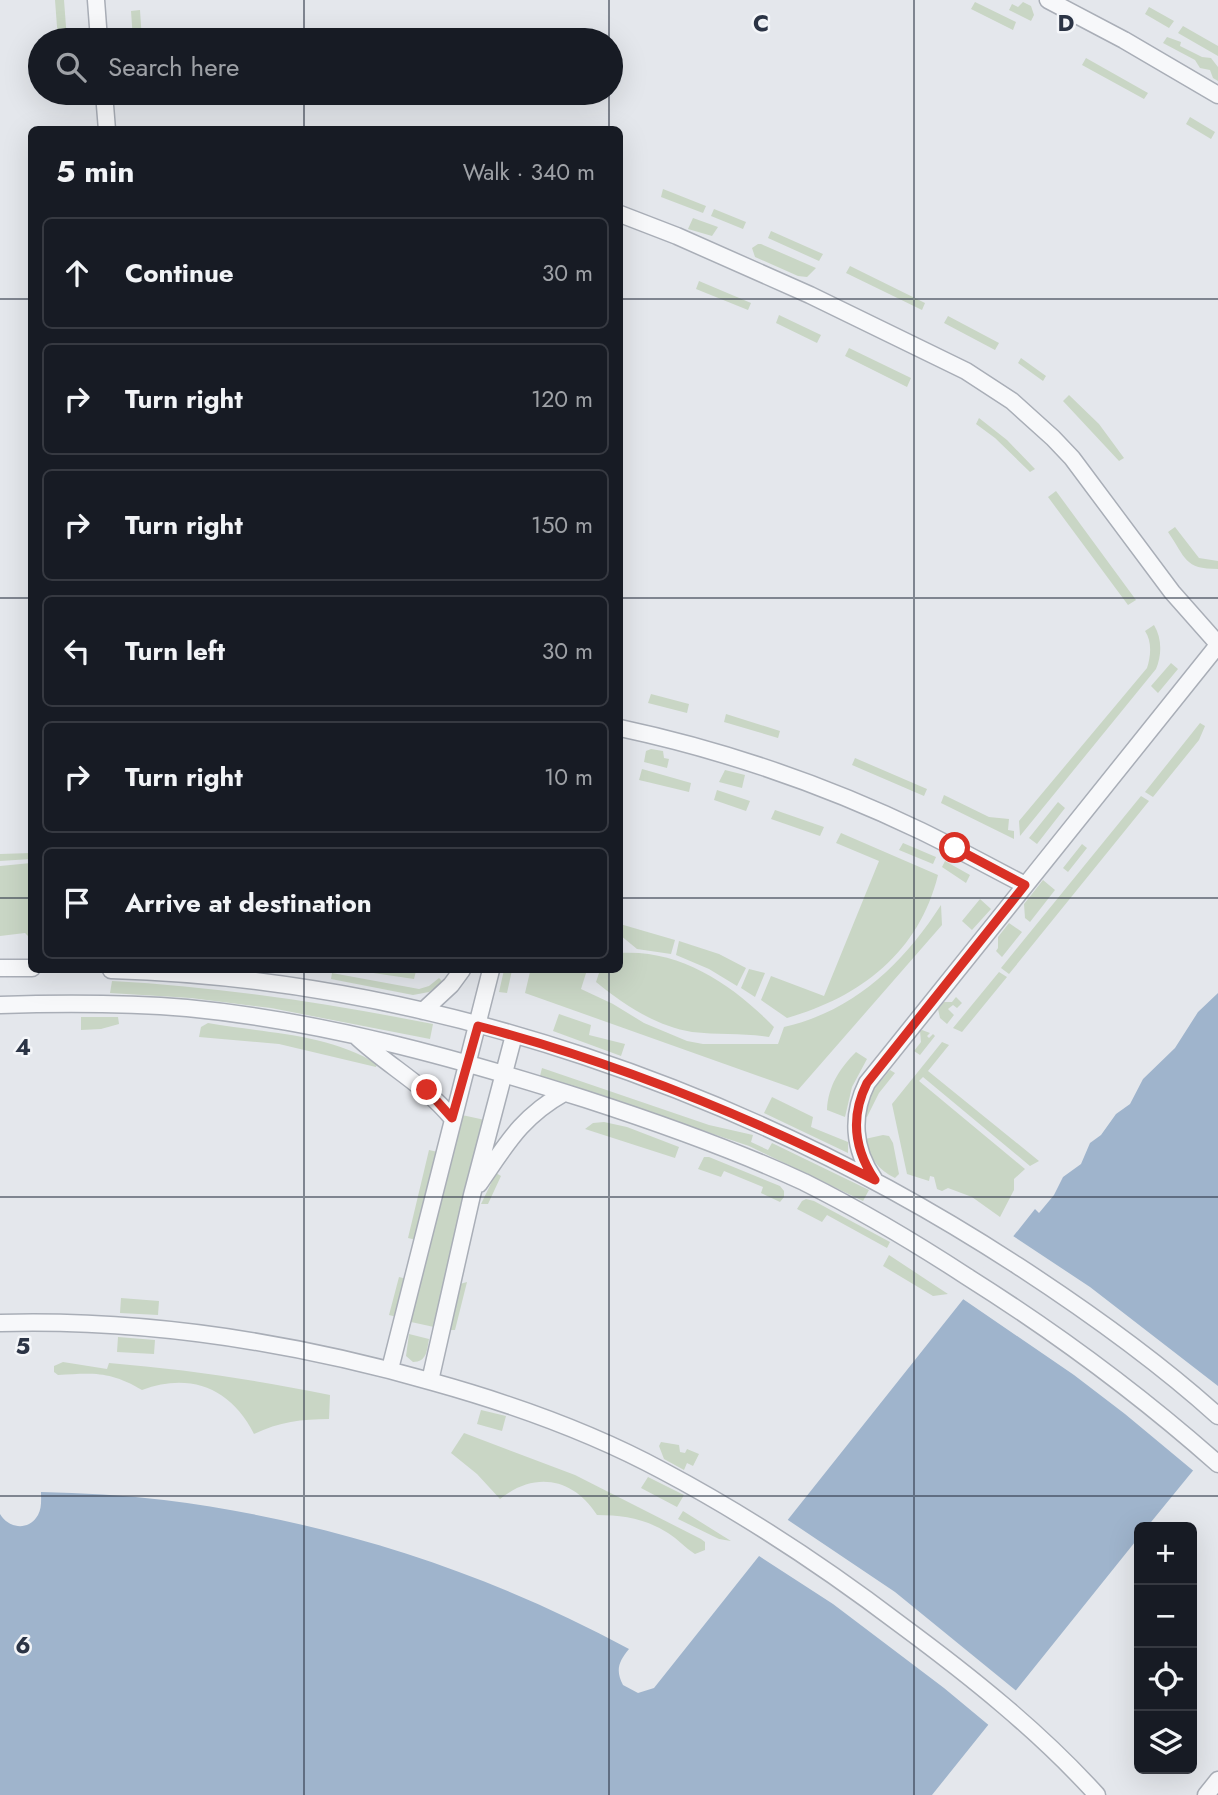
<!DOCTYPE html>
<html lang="en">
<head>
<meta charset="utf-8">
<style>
	:root { --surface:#171b24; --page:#20242c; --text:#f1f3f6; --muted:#9ea1a6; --line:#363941 }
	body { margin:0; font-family:Jost,sans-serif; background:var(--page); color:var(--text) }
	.controls { position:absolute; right:21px; bottom:21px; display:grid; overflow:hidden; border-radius:10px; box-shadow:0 7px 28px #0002 }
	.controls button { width:63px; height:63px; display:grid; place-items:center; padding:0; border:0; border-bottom:2px solid var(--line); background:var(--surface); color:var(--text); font:35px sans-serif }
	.stop { position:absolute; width:21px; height:21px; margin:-16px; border:5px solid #d93025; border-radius:50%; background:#fff }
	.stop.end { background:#d93025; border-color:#fff; box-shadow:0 2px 7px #0008 }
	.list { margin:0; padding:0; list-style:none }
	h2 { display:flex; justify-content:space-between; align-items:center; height:91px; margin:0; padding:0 28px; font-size:30px }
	h2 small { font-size:23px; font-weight:400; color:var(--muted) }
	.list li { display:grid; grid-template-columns:46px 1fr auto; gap:21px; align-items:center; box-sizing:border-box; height:112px; margin:0 14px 14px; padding:0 14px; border:2px solid var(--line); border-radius:10px }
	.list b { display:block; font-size:26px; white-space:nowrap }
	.list em { font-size:23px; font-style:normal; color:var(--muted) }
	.icon { flex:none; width:38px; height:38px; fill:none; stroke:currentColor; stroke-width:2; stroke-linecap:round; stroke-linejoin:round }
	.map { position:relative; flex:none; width:1218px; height:1795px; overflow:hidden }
	.search { position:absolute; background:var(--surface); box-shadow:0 7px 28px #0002; left:28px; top:28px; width:595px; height:77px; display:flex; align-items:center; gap:18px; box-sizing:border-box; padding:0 24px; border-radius:38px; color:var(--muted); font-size:26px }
	.panel { position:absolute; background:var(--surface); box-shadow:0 7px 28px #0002; left:28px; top:126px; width:595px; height:847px; border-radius:10px }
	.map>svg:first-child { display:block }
	.green { fill:#c9d6c5 }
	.water { fill:#9fb4cc }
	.pier { fill:#e4e7ec }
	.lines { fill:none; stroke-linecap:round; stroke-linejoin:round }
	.minor-casing { stroke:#a9aeb7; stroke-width:19 }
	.minor { stroke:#f7f8fa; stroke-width:16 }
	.route { stroke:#d93025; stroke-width:9 }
	.grid { fill:none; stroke:#2b3445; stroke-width:2; stroke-opacity:0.55 }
	.grid-label { font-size:23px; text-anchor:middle; font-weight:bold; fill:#2b3445; stroke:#f4f6f9; stroke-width:5; stroke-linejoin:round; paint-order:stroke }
</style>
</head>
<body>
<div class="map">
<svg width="1218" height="1795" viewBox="0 0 1218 1795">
	<rect width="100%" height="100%" fill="#e4e7ec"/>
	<!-- green -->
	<path class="green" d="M55 0H64L67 40H58Z
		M975 2 1016 22 1013 30 971 9Z
		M1023 2 1031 6 1034 15 1031 21 1009 10 1012 4 1018 7Z
		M1149 7 1174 21 1169 28 1145 14Z
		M140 10 142 40H133L131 11Z
		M1183 26 1218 46V56L1178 33Z
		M1167 37 1181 42 1180 46 1202 57 1211 58 1218 67V81L1213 78 1210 70 1200 68 1195 60 1163 43Z
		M1086 58 1148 93 1144 99 1082 65Z
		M1190 117 1215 132 1211 139 1186 124Z
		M663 189 706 206 703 213 661 197Z
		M714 209 746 222 743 229 711 216Z
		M693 218 718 227 712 236 688 229Z
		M771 231 823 254 819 261 768 238Z
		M758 244H761L816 268 807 277 798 276 755 257 752 248Z
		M850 266 925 303 922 310 846 273Z
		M699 281 751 303 748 310 696 289Z
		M779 315 821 335 817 343 776 323Z
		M948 316 999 343 995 350 944 323Z
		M849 348 911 378 907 387 845 356Z
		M1021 358 1046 376 1043 381 1018 363Z
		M1069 395 1099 424 1124 458 1119 461 1063 401Z
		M979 418 1007 440 1035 469 1030 472 995 438 976 424Z
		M1056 491 1136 600 1128 605 1048 497Z
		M1175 527 1199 558 1218 561V569C1184 569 1186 558 1168 532Z
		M1154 625C1162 638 1162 655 1156 669L1020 836 1019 821 1147 668C1151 656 1152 641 1145 631Z
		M1171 663 1178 669 1158 693 1151 686Z
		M651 694 689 704 687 713 648 703Z
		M726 714 780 731 778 738 724 722Z
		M1200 723 1205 726 1199 740 1153 797 1145 792Z
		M651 749 663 751 664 758 669 759 667 768 644 762 646 751Z
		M855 758 927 789 924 796 852 765Z
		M642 769 691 783 689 792 639 780Z
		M725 770 745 775 742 788 719 782Z
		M717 790 750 801 746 811 714 800Z
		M944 795 989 817 1009 819 1008 830 1014 831V839L941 803Z
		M1141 796 1149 801 1009 974 1001 968Z
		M1058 802 1065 808 1037 844 1029 838Z
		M775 810 824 827 820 836 771 819Z
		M841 833 938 875C919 952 861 997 787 1018L761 1000 771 976 824 996 879 861 836 843Z
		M903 843 936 857 933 864 899 850Z
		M1082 844 1087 848 1068 872 1063 868Z
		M31 853V859L0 861V854Z
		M945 861 970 875 966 883 942 867Z
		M31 863V939L25 933 0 936V866Z
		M1043 880 1055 890 1030 922 1025 918 1024 904Z
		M980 899 991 909 972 930 962 921Z
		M941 905 942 925 798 1090 525 993 530 972 543 970H587L581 989 613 1004 644 1023 687 1041 703 1044H778L784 1027C854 1011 903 964 941 905Z
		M1009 923 1022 932 1002 957 996 951 998 948V937Z
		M620 924 675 940 671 954 637 949 620 935Z
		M679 941 719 954 746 968 737 986 709 969 676 955Z
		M620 953C681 949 733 985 774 1027L769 1037C744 1033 718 1035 692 1032 656 1026 624 1005 596 982L600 970H620Z
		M749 969 765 973 755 997 741 988Z
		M353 970 416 971 414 979Z
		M504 970H512L507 993 499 992Z
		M999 972 1007 977 962 1032 953 1028Z
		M332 973 419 989 429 986 439 978 443 982 429 992 413 995 331 979Z
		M112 981C221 987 326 1003 433 1024L430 1039 271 1008 191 998 110 993Z
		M956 997 962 1003 957 1008 953 1005 948 1009 954 1015 947 1024 940 1018 938 1009 944 1002H952Z
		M559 1014 591 1025 589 1035 625 1044 621 1056 553 1031Z
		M81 1017H118L119 1024 101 1029 81 1030Z
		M208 1023C264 1033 328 1033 377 1064L376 1067 279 1044 199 1037 201 1027Z
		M922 1030 930 1033 927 1036 929 1038 933 1034 935 1036 920 1055 914 1051 921 1042 920 1031Z
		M942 1042 949 1045 928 1071 1039 1161 1030 1166 923 1077 919 1081 1025 1169 1014 1179V1190L1000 1217 972 1197 948 1188 942 1191 937 1189 934 1177 930 1176 929 1181 907 1174 892 1104Z
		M856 1052 867 1059 852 1087 845 1117 827 1110C828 1086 840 1068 856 1052Z
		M542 1068 709 1125 753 1135 751 1142 768 1150 772 1143 869 1190 863 1201 749 1146 540 1076Z
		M890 1070 895 1073 879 1093 867 1117 861 1116 872 1091Z
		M772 1097 813 1117 811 1127 848 1142V1153L764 1113Z
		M462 1115 485 1120 434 1327 411 1322Z
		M604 1122 627 1127 679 1147 675 1158 585 1129 593 1123Z
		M883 1135 889 1136 893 1143 899 1174 895 1178C878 1170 869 1157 865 1139Z
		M429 1150 438 1152 416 1240 408 1238Z
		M704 1157H709L780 1186 784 1191V1197L780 1202 761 1193 763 1187 724 1171 721 1177 698 1169Z
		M496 1173 501 1176 488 1204H481Z
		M806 1199 814 1201 890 1242 887 1248 827 1215 822 1222 797 1209 802 1201Z
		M889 1255 948 1294 933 1296 883 1266Z
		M399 1277 407 1279 397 1317 389 1315Z
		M467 1282 455 1330H450L460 1284Z
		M121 1298 159 1301 158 1315 120 1313Z
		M409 1334 429 1339C427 1350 427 1362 413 1362L406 1356Z
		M118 1337 155 1340 154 1354 117 1352Z
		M63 1362 107 1369 109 1363C183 1369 257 1380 330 1395L329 1419C302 1419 279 1422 254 1434 231 1388 190 1372 142 1390 110 1371 93 1373 58 1375L54 1372V1366Z
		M481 1410 506 1416 502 1431 477 1424Z
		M464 1433 575 1475 701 1539 705 1542V1550L695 1554C685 1548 678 1539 668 1533 646 1519 623 1515 597 1515 573 1478 535 1471 500 1499L477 1474 451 1453Z
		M661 1442 679 1445 680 1452 685 1453 687 1449 699 1454 693 1466 687 1463 684 1470 664 1459 659 1446Z
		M648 1477 684 1495 677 1507 641 1488Z
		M683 1511 731 1541 719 1539 678 1519Z"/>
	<!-- water -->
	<path class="water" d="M1218 993V1440L1147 1527H1139V1537L932 1795H0V1514C9 1529 29 1531 38 1515 42 1508 41 1499 41 1492 82 1493 123 1495 164 1500 325 1520 486 1571 629 1649 619 1661 615 1670 623 1685L638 1693 654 1688 1035 1209 1039 1213 1054 1195 1063 1177 1081 1164 1090 1143 1101 1135 1116 1114 1130 1104 1143 1079 1175 1048 1198 1012Z"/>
	<!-- pier -->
	<path class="pier" d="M1010 1234 1090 1287 1218 1386V1445L1196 1473 1125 1414 1074 1375 960 1297Z
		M785 1518 895 1592 1019 1693 991 1727 944 1688 833 1604 756 1554Z"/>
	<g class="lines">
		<defs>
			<path id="minor" d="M96 0 99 40
				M1048 0 1124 40 1218 95
				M104 93 107 130
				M620 214 677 236 810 295 966 371 1012 401 1053 438 1072 458 1172 592 1218 644
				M620 728C723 750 825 785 921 831 956 848 990 867 1025 885
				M0 968H32
				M111 970C430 979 751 1092 1018 1266 1087 1311 1156 1360 1218 1416
				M0 1005C63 1003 125 1003 187 1008 323 1021 456 1058 585 1099 659 1123 733 1149 804 1182 860 1210 914 1242 966 1276 1055 1332 1139 1394 1218 1464
				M423 1011 451 985 462 970
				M357 1037C388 1066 425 1085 452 1118
				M874 1179C853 1149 851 1115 867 1083L1218 645
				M479 1184C506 1145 521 1117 564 1093
				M0 1323C147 1319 292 1342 433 1382 512 1404 591 1432 663 1471 746 1515 826 1568 901 1625 970 1676 1039 1731 1097 1795
				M390 1369 491 970
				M430 1381 472 1195 514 1035
				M1206 1795 1218 1780"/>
		</defs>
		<!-- minor casing -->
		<use href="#minor" class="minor-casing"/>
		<!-- minor -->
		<use href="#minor" class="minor"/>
	</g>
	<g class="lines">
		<!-- route -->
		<path class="route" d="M427 1090 452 1118 478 1026C616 1062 748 1116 875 1180 854 1149 850 1117 867 1083L1025 885 955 848"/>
	</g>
	<!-- grid -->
	<path class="grid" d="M304 0V40M609 0V40M914 0V1795M304 93V130M609 93V130M0 299H32M620 299H1218M0 598H32M620 598H1218M0 898H32M620 898H1218M304 970V1795M609 970V1795M0 1197H1218M0 1496H1218"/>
	<g class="grid-label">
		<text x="761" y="31">C</text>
		<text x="1066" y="31">D</text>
		<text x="23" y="1055">4</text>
		<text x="23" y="1354">5</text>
		<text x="23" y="1653">6</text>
	</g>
</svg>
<div class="controls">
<button>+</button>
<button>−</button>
<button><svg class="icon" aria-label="locate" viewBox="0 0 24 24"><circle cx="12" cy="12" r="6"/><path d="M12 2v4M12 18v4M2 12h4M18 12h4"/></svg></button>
<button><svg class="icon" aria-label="layers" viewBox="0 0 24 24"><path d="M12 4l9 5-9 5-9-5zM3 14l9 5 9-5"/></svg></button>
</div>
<div class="stop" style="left:955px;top:848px"></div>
<div class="stop end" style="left:427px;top:1090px"></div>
<div class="search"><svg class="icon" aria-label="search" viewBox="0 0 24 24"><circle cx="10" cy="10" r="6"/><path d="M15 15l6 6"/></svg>Search here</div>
<section class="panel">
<h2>5 min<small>Walk · 340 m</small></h2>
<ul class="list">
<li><svg class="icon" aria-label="ahead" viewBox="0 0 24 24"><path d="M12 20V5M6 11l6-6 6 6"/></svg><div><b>Continue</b></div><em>30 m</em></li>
<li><svg class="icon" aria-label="right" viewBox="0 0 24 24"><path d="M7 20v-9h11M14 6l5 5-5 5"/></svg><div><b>Turn right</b></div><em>120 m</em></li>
<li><svg class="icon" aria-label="right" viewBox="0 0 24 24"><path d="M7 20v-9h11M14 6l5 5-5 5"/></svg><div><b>Turn right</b></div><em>150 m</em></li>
<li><svg class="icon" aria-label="left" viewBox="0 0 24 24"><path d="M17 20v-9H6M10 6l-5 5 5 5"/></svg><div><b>Turn left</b></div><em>30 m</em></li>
<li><svg class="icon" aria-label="right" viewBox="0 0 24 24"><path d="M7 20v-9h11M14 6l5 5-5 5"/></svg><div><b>Turn right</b></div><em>10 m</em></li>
<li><svg class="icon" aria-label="arrive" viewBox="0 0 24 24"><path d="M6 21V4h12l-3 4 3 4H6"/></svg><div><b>Arrive at destination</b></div></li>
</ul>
</section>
</div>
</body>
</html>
